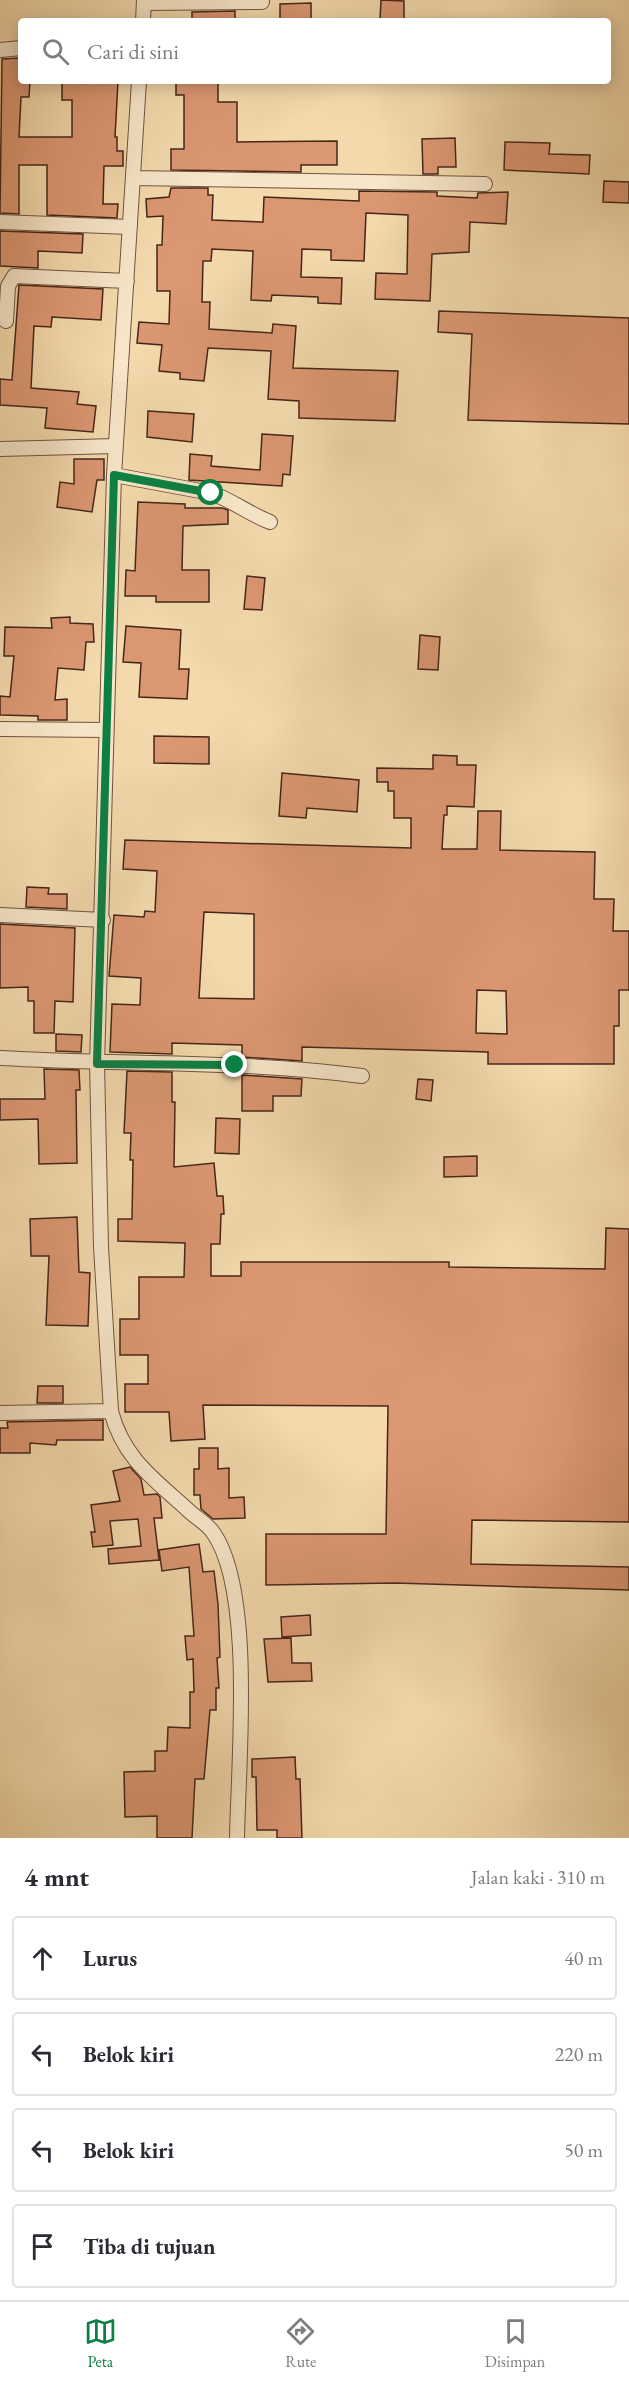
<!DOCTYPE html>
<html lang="id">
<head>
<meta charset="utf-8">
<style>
	:root { --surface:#fff; --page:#f2f2f3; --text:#2b2b33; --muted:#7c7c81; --line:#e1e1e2; --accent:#0b8043 }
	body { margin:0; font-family:"EB Garamond",serif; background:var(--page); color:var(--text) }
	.stop { position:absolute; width:18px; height:18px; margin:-14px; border:4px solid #0b8043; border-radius:50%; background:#fff }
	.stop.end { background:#0b8043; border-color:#fff; box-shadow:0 2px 6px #0008 }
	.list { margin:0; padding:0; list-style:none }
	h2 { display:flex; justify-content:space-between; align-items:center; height:78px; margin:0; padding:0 24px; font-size:26px }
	h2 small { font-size:20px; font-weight:400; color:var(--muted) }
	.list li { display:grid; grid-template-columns:39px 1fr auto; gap:18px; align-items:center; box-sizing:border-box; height:84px; margin:0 12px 12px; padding:0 12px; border:2px solid var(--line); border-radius:6px }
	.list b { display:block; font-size:22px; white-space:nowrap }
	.list em { font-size:20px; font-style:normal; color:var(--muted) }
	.icon { flex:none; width:33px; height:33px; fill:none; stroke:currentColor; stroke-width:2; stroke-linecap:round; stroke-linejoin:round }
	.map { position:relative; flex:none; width:629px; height:1838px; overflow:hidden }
	.search { position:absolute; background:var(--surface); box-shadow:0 3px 15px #0003; left:18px; right:18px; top:18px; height:66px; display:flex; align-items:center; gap:15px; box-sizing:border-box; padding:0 21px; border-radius:6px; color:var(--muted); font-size:22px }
	.sheet { height:462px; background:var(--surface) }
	nav { display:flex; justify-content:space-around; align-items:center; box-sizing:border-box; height:84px; border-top:2px solid var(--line); background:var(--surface); font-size:16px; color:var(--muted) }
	nav a { display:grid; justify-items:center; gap:3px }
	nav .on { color:var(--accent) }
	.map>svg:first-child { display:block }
	.building { fill:#db9772; stroke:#462619; stroke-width:1.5; fill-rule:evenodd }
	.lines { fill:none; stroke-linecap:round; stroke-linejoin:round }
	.street-casing { stroke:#71533e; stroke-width:16 }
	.street { stroke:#f7e6c9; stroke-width:14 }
	.route { stroke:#0b8043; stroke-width:8 }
</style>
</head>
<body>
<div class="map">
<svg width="629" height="1838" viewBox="0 0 629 1838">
	<rect width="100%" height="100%" fill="#f3d9ac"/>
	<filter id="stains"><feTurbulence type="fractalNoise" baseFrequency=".00333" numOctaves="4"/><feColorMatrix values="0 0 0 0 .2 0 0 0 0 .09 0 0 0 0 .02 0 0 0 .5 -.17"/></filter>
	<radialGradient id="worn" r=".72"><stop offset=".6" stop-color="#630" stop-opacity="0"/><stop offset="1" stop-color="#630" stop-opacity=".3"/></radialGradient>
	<!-- building -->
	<path class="building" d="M381 0 404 1V21L380 20Z
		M311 3V21H280V4Z
		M235 11V21H192V12Z
		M21 58V81H30L29 97H21L19 137H72V100H62V81H118L115 137H117V151H123V166H104L103 204H118L117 218 47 215V165H19V214L0 213 2 59Z
		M176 81H218V102H237V142L337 141V165H301V172L171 170V149H184V95H176Z
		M455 138 456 167H438V174H423L422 139Z
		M505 142 550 143 549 154 590 155 589 174 504 170Z
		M604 181 629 182V203L603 202Z
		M171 188H208V195H213L212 220 263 222 264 197 359 201V191L437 192V196L477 198 478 193 508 192 506 224 470 222 469 252 432 254 430 301 375 299 376 273 407 274 408 215 366 213 364 261 331 260V250L302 249 301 277 342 278 341 304 318 303V297L272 295 271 301 251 300 253 251 212 249 211 261H203L202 302H210L209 329 272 333 273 324 296 326 293 368 398 371 395 421 299 418V401L268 399 271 351 208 348 204 381 180 379V373L159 371 162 345 137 343 139 322 169 324 170 291H157V245H162L163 216 147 217 146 199 169 197Z
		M0 231 83 234 82 253 38 251V268L0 266Z
		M19 285 103 289 101 320 52 317 51 327 34 326 31 388 79 392 77 404 96 406 93 432 45 428 47 408 0 405V379L12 380Z
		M439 311 629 318V424L468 420 472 334 438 332Z
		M148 411 194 414 192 442 147 437Z
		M262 434 293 436 290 475 283 474 282 486 189 480 190 454 212 456 211 466 260 470Z
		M74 459H104V480H97L92 512 57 507 60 482 74 484Z
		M138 502 185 504V508H222L228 510V524L183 526 182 570H209V602H156V596H125L126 570 135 571Z
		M247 576 265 578 262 610 244 609Z
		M70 617V623L93 624 94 642H86L84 670 58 668 55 700 67 699V720H38V716L0 715V696L10 697 14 656H4L5 627 52 628 51 618Z
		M126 626 181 630 179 669H189L187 699 139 697 141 663 123 662Z
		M420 635 440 637 438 670 418 669Z
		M154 736 209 737V764L154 763Z
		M433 755 457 756V765H476L474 807 447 806V815H444L442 849H477L478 811H501L500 850 595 852 594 899H614L613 931H629V990H619V1026H614V1064H488V1052L302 1047V1061L242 1057V1045L172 1043V1054L110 1052 112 1004 140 1005 141 978 109 976 114 915 144 917 145 911 155 912 157 871 123 869 125 840 411 848V818H394V791H388V782H377V768L433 769ZM204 912 254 914V999L199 998ZM477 990 506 991 507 1034 476 1033Z
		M282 773 359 780 357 812 307 808 306 818 279 816Z
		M27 887 49 888 48 894H67V909L26 907Z
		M0 924 75 928 73 1002 55 1001 54 1033H34V1001H28V987L0 988Z
		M56 1034 82 1035 81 1052 56 1051Z
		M44 1069 79 1070 80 1090H76L77 1163 39 1164 38 1119 0 1120V1099H45Z
		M127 1071 172 1072V1102H175L174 1167 214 1163 217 1196H223L224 1214H221L220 1244H211V1276H241V1262H449V1267L605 1269 606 1228 629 1229V1522L472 1520 471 1564 629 1567V1590L395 1583 266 1585V1534H386L388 1406 203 1405 205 1439 171 1441 169 1412H125V1384H148V1355H120V1319H139V1277H184L185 1243 118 1241V1219H132L133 1160H130L131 1133H124Z
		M242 1075 302 1079 301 1096H273V1111H242Z
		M418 1079 433 1080 431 1101 416 1099Z
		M216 1118 240 1119 239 1154 215 1153Z
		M477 1156V1176L444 1177V1157Z
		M77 1217 79 1272 90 1273 88 1326 46 1325 49 1256H31L30 1219Z
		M38 1386H63V1403H37Z
		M103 1420V1440H57L56 1445 30 1443V1453H0V1428H8L7 1422Z
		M199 1448H218V1469L229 1468V1498L244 1497 245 1518 213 1519 201 1509 200 1495H194V1469H199Z
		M130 1467 141 1479 144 1495 157 1494 160 1497 162 1518H154L159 1560 109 1564 108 1549 141 1546 138 1519 110 1521 113 1545 93 1547 91 1532H95L91 1505 120 1501 113 1471Z
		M199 1544 203 1572 214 1571 218 1604 220 1657 217 1658 219 1688H216V1710H210L204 1779H195L192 1838H157V1816L125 1817 124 1772 155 1771V1751H167L168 1727 190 1728V1692H194L193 1659 187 1660 185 1636H194L189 1567 162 1571 159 1550Z
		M310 1615 311 1635 282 1637 281 1617Z
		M291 1638 292 1663H311L312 1681 268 1682 264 1639Z
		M295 1757 296 1779H300L302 1838H277V1830H257L256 1777H252V1759Z"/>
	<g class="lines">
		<defs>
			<path id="street" d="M144 3 262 2
				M143 21 144 0
				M0 50 21 48
				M139 81 114 475 97 1064 101 1247 111 1411C123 1458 153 1478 188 1510 195 1517 206 1523 212 1531 255 1588 238 1765 237 1838
				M133 178 485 184
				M0 222 130 227
				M6 321 8 286 14 276 127 281
				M0 449 116 446
				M114 475 211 493C232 500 249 514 270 522
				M0 729 105 730
				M0 915 103 920
				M0 1058C121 1065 242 1060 362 1076
				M0 1413 111 1411"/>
		</defs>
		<!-- street casing -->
		<use href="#street" class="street-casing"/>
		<!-- street -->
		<use href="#street" class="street"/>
	</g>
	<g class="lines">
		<!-- route -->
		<path class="route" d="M211 493 114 475 97 1064 235 1065"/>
	</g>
	<rect width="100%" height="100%" filter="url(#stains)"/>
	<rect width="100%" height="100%" fill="url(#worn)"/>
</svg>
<div class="stop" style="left:211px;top:493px"></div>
<div class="stop end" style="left:235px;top:1065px"></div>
<div class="search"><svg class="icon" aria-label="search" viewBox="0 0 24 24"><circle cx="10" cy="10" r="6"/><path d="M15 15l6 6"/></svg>Cari di sini</div>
</div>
<section class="sheet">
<h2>4 mnt<small>Jalan kaki · 310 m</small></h2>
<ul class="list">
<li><svg class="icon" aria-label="ahead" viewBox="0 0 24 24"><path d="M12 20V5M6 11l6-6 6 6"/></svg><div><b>Lurus</b></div><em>40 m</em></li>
<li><svg class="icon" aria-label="left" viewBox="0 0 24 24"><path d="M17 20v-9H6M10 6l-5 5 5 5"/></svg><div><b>Belok kiri</b></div><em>220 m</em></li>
<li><svg class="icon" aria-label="left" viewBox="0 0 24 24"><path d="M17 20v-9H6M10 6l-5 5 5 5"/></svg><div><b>Belok kiri</b></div><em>50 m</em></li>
<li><svg class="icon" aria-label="arrive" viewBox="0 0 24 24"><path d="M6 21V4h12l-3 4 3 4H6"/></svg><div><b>Tiba di tujuan</b></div></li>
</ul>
</section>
<nav>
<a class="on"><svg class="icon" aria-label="map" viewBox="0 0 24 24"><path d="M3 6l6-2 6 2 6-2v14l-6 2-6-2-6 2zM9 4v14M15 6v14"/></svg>Peta</a>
<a><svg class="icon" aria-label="directions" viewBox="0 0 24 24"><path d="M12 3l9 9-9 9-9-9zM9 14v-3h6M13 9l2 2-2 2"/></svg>Rute</a>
<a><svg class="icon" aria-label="saved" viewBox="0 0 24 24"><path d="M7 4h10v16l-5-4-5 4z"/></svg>Disimpan</a>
</nav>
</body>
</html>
